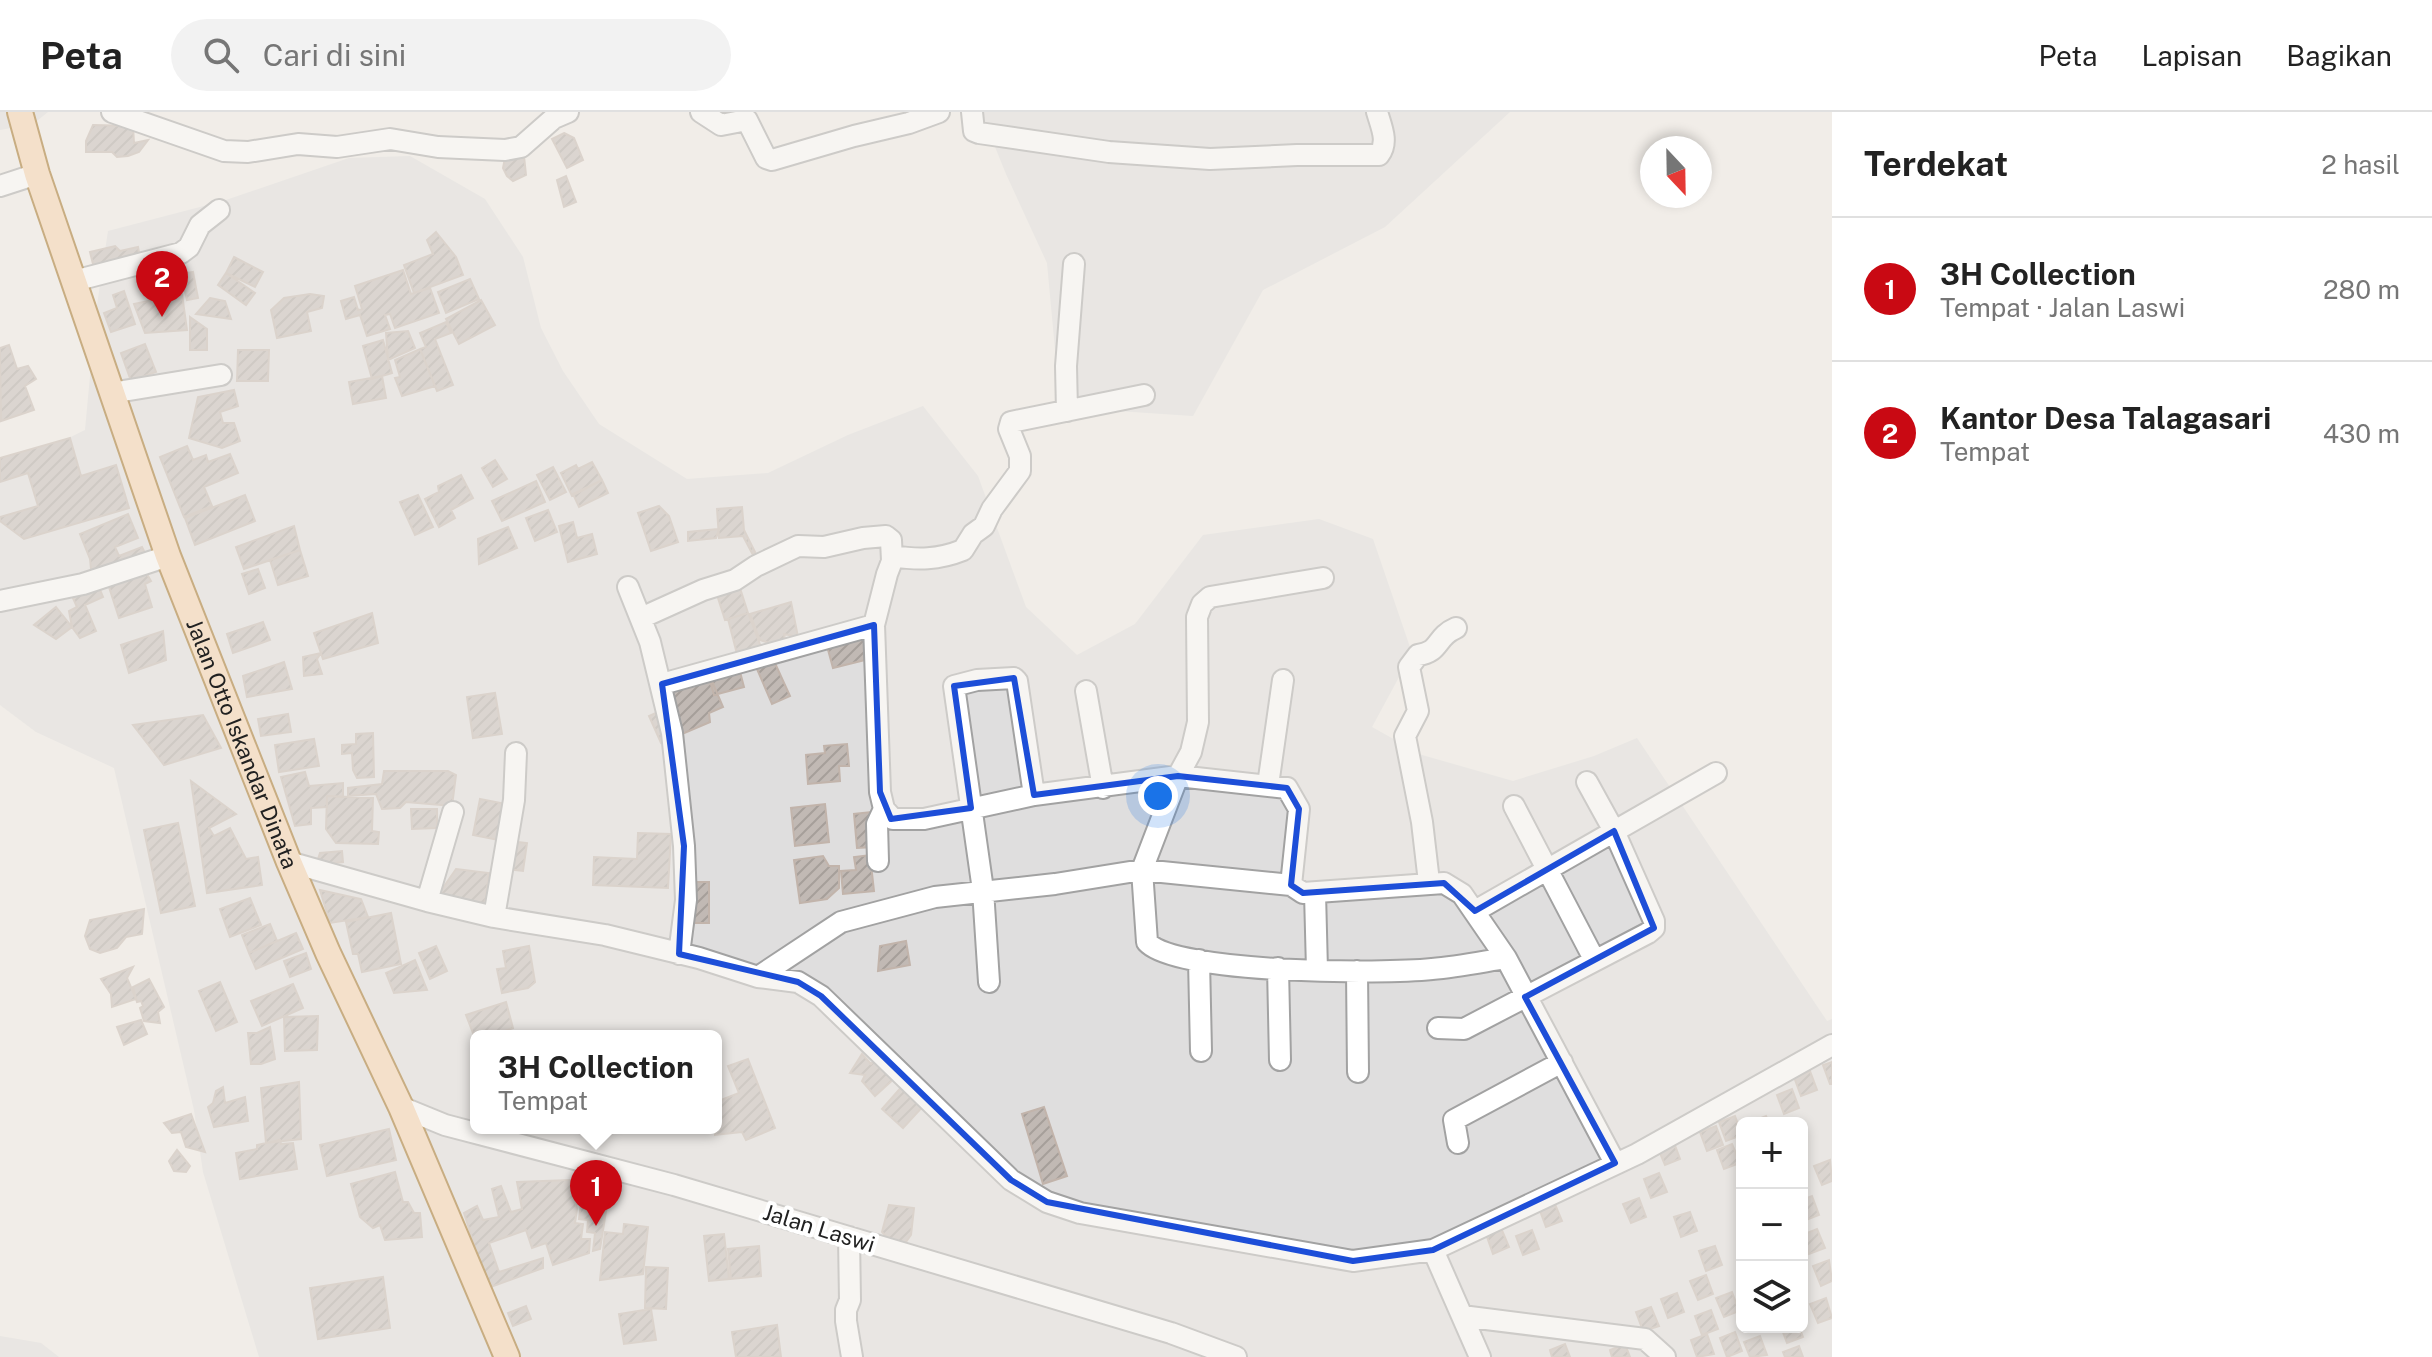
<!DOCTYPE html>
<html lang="id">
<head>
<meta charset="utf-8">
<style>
	:root { --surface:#fff; --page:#f2f2f2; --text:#222; --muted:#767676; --line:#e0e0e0; --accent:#c90913 }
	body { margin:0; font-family:"Public Sans",sans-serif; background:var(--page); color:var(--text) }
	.controls { position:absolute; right:24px; bottom:24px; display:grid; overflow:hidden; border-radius:12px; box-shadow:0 4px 12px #0003 }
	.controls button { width:72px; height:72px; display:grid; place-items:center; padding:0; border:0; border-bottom:2px solid var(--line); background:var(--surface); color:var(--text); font:40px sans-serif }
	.compass { position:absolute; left:1640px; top:24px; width:72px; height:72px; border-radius:50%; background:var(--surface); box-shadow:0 4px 12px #0003; rotate:158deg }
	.you { position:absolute; left:1158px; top:684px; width:28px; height:28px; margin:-20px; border:6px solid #fff; border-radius:50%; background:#1a73e8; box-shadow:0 0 0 12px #1a73e833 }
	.badge { display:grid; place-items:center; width:52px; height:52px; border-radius:50%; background:var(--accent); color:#fff; font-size:26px; font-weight:700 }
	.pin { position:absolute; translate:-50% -66px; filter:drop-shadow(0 2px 4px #0008) }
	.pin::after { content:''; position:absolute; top:42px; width:28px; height:24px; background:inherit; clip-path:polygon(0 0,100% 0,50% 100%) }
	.popup { position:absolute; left:470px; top:918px; width:252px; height:104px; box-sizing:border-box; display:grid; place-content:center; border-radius:12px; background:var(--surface); filter:drop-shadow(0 2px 6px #0005); font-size:26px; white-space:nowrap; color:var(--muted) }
	.popup b { font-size:30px; color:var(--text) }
	.popup::after { content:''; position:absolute; left:50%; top:100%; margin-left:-16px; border:16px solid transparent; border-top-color:var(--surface) }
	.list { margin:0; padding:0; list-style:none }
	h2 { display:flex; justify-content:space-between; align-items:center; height:104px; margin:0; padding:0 32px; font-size:34px }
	h2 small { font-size:26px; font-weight:400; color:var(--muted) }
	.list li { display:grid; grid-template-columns:52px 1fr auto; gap:24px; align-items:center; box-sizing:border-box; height:144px; padding:0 32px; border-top:2px solid var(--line) }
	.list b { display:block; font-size:30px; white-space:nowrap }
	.list p { margin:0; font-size:26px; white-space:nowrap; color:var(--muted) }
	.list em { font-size:26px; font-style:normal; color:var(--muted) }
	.icon { flex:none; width:44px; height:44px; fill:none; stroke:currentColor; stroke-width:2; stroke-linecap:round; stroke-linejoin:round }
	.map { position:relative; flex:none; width:1832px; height:1245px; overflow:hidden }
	header { display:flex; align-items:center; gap:48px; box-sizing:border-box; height:112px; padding:0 40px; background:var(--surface); border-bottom:2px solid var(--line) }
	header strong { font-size:38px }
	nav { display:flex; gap:44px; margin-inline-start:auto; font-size:28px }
	.search { width:560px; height:72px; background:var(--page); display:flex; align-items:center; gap:20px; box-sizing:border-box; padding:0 28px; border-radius:44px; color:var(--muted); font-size:30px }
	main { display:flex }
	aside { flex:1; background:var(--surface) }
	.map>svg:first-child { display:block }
	.residential { fill:#dfdede; fill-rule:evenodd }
	.building { fill:url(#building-hatch); stroke:#c2b4ab; stroke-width:2 }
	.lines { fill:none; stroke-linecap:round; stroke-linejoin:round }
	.minor-casing { stroke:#a2a2a2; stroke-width:24 }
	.major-casing { stroke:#976007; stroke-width:28 }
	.minor { stroke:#fff; stroke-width:20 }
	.major { stroke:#f8d0a6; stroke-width:24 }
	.marked { fill:none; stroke:#1d4ed8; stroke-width:6; stroke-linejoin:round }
	.labels { text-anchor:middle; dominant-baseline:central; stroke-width:8; stroke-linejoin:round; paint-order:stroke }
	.street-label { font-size:22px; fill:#212121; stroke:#fff }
</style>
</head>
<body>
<header>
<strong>Peta</strong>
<div class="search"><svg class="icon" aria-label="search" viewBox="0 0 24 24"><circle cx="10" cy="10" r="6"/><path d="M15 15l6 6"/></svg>Cari di sini</div>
<nav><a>Peta</a><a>Lapisan</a><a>Bagikan</a></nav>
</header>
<main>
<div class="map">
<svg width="1832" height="1245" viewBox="0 0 1832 1245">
	<defs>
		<pattern id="building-hatch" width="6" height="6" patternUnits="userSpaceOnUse" patternTransform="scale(2)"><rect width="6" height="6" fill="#c1b9b4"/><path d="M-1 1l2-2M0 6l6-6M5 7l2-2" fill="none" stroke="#a69f9a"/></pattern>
	</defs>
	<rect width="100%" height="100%" fill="#f1ede8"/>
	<!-- residential -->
	<path class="residential" d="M0 0H48L33 12 0 18Z
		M981 0H1510L1385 115 1263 178 1193 304 1073 296 1056 248 1047 151 1006 62Z
		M410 44 485 87 523 145 541 216 563 259 599 312 687 367 768 361 848 323 923 294 978 364 1026 495 1077 543 1135 512 1203 423 1319 407 1373 427 1412 541 1372 615 1422 643 1513 669 1594 644 1637 626 1827 909 1832 907V1245H259L203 1060 194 998 114 656 36 620 0 593V360L85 318 96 200 108 119 223 89 349 46ZM476 924H716V1016H476ZM1742 1011H1802V1215H1742Z
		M0 1224 41 1231 59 1245H0Z"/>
	<!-- building -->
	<path class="building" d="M93 13 133 14 134 31 148 28 139 40 128 44 117 45 112 40H86V29Z
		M564 21 574 26 583 48 567 56 552 27Z
		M524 44 526 63 513 69 507 64 503 56 505 46Z
		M566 64 576 90 564 95 557 68Z
		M436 120 456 145 463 163 414 181 404 153 433 142 427 128Z
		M115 134 120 139 138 135 140 146 94 156 90 140Z
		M234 145 263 160 255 175 226 161Z
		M403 158 411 182 430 176 439 201 395 216 390 202 385 203 390 217 367 224 360 203 346 207 341 189 354 185 358 198 362 197 355 174Z
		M193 160 198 186 187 188 181 162Z
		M226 161 255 181 246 193 218 173Z
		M470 167 479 187 446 201 438 180Z
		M124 179 135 212 111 220 104 201 117 196 113 183Z
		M182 182 187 218 145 221 134 192Z
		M310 182 324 184 322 196 307 200 311 219 277 226 271 198 284 186Z
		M210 186 225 189 231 207 196 202Z
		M481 188 495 213 459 232 446 207Z
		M190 205 207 217V238H190Z
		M446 210 451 221 435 227 453 273 437 279 420 237 426 235 420 221Z
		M408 219 415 236 388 248 386 221Z
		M383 228 392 261 372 267 363 234Z
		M145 232 156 260 131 269 121 241Z
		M9 233 17 257 28 254 36 267 25 274 34 298 1 309 0 236Z
		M420 237 435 274 402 284 395 266 400 265 395 248Z
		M238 238H269L268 269H237Z
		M382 264 386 286 353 292 349 270Z
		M234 278 238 294 220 300 223 311H234L240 329 222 336 189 326 198 285Z
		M70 326 81 364 116 353 129 396 24 427 0 409V405L38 394 28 361 0 370V346Z
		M187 334 193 348 206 343 208 350 230 342 238 361 204 375 212 394 184 405 160 345Z
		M495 348 507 367 493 375 482 356Z
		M592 350 602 368 572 384 561 361 576 353 578 357Z
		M553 355 566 380 550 388 537 363Z
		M461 363 473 386 451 398 455 406 439 415 425 387 439 380 438 374Z
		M602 368 608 381 579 395 573 382Z
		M536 369 545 390 502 409 492 389Z
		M245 383 255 409 195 433 185 406Z
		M418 383 433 415 415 423 400 390Z
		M659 394 669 404 678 430 651 439 638 401Z
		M742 395 744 418 756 442 753 443 743 424 719 426 717 397Z
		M548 398 557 420 535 429 526 406Z
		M128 402 138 426 115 435 119 444 142 435 147 445 92 467 90 447 80 422Z
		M573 410 577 426 592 422 597 442 568 450 559 414Z
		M294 414 300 438 244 457 236 435Z
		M508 415 517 436 479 452 478 427Z
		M719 417 716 426 688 429V420Z
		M300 438 308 464 278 473 270 448Z
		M144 457 151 469 145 472 152 495 119 506 107 469Z
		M258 457 265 476 249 482 242 462Z
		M98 473 103 485 85 493 96 519 80 526 72 515 69 499 77 495 72 484Z
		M740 476 748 501 725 508 717 483Z
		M791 490 798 525 784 522 786 532 781 535 760 528 750 502Z
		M56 495 72 515 56 527 34 513Z
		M372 501 378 531 323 547 314 521Z
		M748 501 761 535 737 542 728 507Z
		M263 510 270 528 233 541 227 522Z
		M163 519 166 548 129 561 121 533Z
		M863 525 869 547 833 556 827 534Z
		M321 541 317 547 322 562 304 564 303 545Z
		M774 549 790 584 772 592 757 557Z
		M284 550 292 577 247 585 243 564Z
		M739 556 744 575 714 583 709 565Z
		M708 560 723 595 709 601 710 610 661 631 649 604 672 594 665 578Z
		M495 581 502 622 473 626 467 585Z
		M288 602 291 620 261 624 258 607Z
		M203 603 221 636 164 653 133 613Z
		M373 621 374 665 357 666 353 658 352 641 342 642V633L356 632V622Z
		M314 627 319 654 279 660 275 633Z
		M847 632 849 654H839L840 669 808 672 806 643 825 641 824 634Z
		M384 659H448L456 663 452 694 406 690 400 696 382 697 376 682 348 684V676L382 672Z
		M305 660 309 674 343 671V685L327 684V695L311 696V712L295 714 281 665Z
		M191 669 236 702 209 716 214 724 230 716 246 747 258 745 262 773 207 781Z
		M327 684 373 686 372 719 379 720 378 732 336 731 326 717Z
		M480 687 506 692 499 728 473 723Z
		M825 692 829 730 795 734 791 696Z
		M411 697H437V716L412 717Z
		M871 700 874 735 857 736 854 702Z
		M178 711 195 794 161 801 144 718Z
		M638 721 671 722 668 776 593 773 594 745 637 747Z
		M510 729 527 731 523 759 507 757Z
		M342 739 343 750 316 753 320 741Z
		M870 743 874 779 843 782 841 759 856 758 854 745Z
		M823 744 829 754H839V776L827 787 800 791 794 748Z
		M456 757 489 761 485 792 436 786Z
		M688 770H709V811H688Z
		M320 778 361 787 368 805 330 811Z
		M250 786 261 813 230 825 220 797Z
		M144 797 142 822 126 825 117 836 100 841 90 837 85 824 90 808Z
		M391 801 401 852 362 860 358 842H353L346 810Z
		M270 812 277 829 249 841 242 823Z
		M296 821 303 837 256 857 249 841Z
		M906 829 910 853 878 859 880 834Z
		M436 834 447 859 430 867 419 841Z
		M529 834 535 870 528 876 502 881 497 857 506 856 503 839Z
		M306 841 311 857 290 865 284 849Z
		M415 848 427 878 394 881 386 861Z
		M133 855 127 866 136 887 112 895 111 882 101 867Z
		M149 867 164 895 158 900 160 911 144 909 140 896 143 894 141 889 137 890 133 875Z
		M220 870 237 910 216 919 199 879Z
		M293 872 303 896 262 914 251 889Z
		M506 890 513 916 491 924H476V929L466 903Z
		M318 904 317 938 285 939 284 905Z
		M141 908 147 922 124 933 117 915Z
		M270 915 275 947 261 952H251L248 921H257Z
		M862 942 871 952 878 945 896 965 875 984 862 969 865 963 850 961Z
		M748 947 775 1016 746 1028 742 1020 715 1023 716 990 739 981 728 954Z
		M1832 950V972H1830L1823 953Z
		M1810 959 1817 978 1801 984 1794 965Z
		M299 970 301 1027 266 1031 261 976Z
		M905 971 926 991 903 1016 882 997Z
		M223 975 225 991 245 985 248 1009 214 1015 208 995 213 991 216 979Z
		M1792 977 1799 996 1784 1002 1777 983Z
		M1044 995 1067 1064 1043 1072 1022 1002Z
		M191 1002 205 1040 186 1035 181 1020 172 1021 164 1011Z
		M1735 1004 1742 1023 1726 1029 1719 1010Z
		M1766 1004 1769 1011H1751V1010Z
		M1716 1014 1723 1033 1707 1039 1700 1020Z
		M389 1017 396 1048 327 1064 320 1033Z
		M280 1028 281 1032 293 1031 297 1057 240 1067 236 1041 257 1037V1033Z
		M1673 1028 1680 1047 1665 1053 1657 1034Z
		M1732 1032 1740 1051 1724 1057 1717 1038Z
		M177 1038 190 1054 186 1060 174 1059 169 1049Z
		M1830 1048 1832 1069 1822 1073 1814 1054Z
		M395 1060 403 1090H408L414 1101H420L422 1125 385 1128 380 1113 373 1116 360 1105 351 1072Z
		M1659 1061 1667 1080 1651 1086 1644 1067Z
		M570 1068 577 1097 575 1111 583 1112 581 1127H590L589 1141 553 1153 546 1131 532 1136 526 1118 489 1131 499 1160 543 1146V1156L488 1176 464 1101 477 1094 483 1108 499 1105 492 1077 501 1074 511 1100 522 1097 517 1070Z
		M582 1083 608 1087 600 1137 593 1139 595 1121 587 1120 588 1108 579 1107Z
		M1812 1084 1819 1103 1803 1109 1802 1088Z
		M1639 1086 1646 1105 1631 1111 1623 1092Z
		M1554 1090 1562 1109 1546 1115 1539 1096Z
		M889 1093 914 1096 911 1123 903 1134 892 1131 882 1120Z
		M1690 1100 1697 1119 1681 1125 1674 1105Z
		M624 1112 648 1115 643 1162 600 1168 605 1120 623 1122Z
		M1501 1116 1509 1135 1493 1142 1486 1122Z
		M1817 1117 1825 1136 1809 1142 1802 1123Z
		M1532 1118 1539 1137 1523 1143 1516 1124Z
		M724 1122 729 1167 709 1169 704 1124Z
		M759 1134 761 1164 731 1167 728 1137Z
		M1715 1134 1722 1153 1706 1159 1699 1139Z
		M1829 1148 1832 1169 1821 1174 1813 1154Z
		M646 1155 668 1156 666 1197 645 1196Z
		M1706 1163 1713 1182 1698 1188 1690 1169Z
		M383 1165 390 1216 318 1227 310 1176Z
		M1732 1180 1739 1199 1724 1205 1716 1186Z
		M1677 1181 1684 1200 1668 1206 1661 1187Z
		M1826 1186 1832 1206 1818 1211 1810 1192Z
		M526 1194 531 1207 513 1214 508 1201Z
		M1651 1195 1659 1214 1643 1219 1636 1200Z
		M651 1197 656 1228 624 1232 619 1202Z
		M1711 1198 1718 1217 1702 1223 1695 1204Z
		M777 1213 781 1245H736L732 1220Z
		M1781 1215H1799L1803 1225 1787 1231Z
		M1735 1220 1742 1239 1727 1245 1720 1226Z
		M1707 1222 1714 1242 1697 1245 1691 1228Z
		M1760 1224 1767 1243 1750 1245 1744 1230Z
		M1565 1232 1570 1245H1552L1550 1238Z
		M1625 1232 1630 1245H1612L1610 1238Z
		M1799 1234 1803 1245H1785L1783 1240Z"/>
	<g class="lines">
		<defs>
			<path id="minor" d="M112 0 224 39 248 40 298 32 337 35 390 27 438 35 505 38 521 35 554 6 568 0
				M701 0 721 13 747 8 766 46 772 48 854 24 909 11 939 0
				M972 0 974 19 979 21 1109 40 1210 47 1297 43H1379C1389 30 1381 14 1377 0
				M0 74 37 62
				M74 169 181 141 189 135 200 113 219 98
				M111 281 221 263
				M1067 299 1066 254 1074 152
				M892 444C918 448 938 448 963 438L973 422 984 414 992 397 1020 359V344L1009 317 1011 310 1144 283
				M1323 466 1210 485 1202 492 1197 505 1198 610 1191 640 1178 664 1142 758 1147 830C1175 862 1385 862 1432 857 1457 855 1481 850 1506 846
				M628 475 650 530 672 621 684 734 686 788 679 842
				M0 489 83 472 168 444
				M641 506 703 478 735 468 756 454 798 434 824 435 863 426 886 424 891 428 892 449 887 462 874 513 880 680 884 697 893 707H924L1034 683 1178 664 1287 676 1299 697 1291 773
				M662 572 874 513
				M1086 579 1103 676
				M1268 673 1283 568
				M1514 694 1594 847
				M878 749 877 712 884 697
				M289 750 427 789 494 805 605 823 699 846 758 865 798 870 821 884 1011 1068 1047 1090 1080 1101 1353 1149 1433 1138 1637 1042 1832 933
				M1429 770 1422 710 1405 624 1418 599 1409 555 1418 543C1441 540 1435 525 1456 516
				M1315 781 1317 858
				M427 789 453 700
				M1475 799 1716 661
				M494 805 514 688 516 641
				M1199 848 1201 939
				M1278 856 1280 948
				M1357 859 1358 960
				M758 865 841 810 935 785 1055 772 1142 758 1291 773 1303 781 1444 771 1462 782 1506 846 1615 1051
				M989 870 983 778 954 574 977 568 1014 566 1017 569 1034 683
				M1438 916 1464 917 1648 821 1654 816V809L1614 719 1587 670
				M401 995 445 1013 674 1073 1171 1221 1236 1245
				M1458 1031 1454 1008 1562 950
				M849 1125 850 1188 846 1198V1209L852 1245
				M1433 1138 1480 1245
				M1462 1204 1645 1227 1665 1245"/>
			<g id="major">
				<path id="s1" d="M20 0 37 62 168 444 289 750 328 841 401 995 507 1245"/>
			</g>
		</defs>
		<!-- minor casing -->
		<use href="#minor" class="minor-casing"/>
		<!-- major casing -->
		<use href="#major" class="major-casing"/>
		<!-- minor -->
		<use href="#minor" class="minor"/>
		<!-- major -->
		<use href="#major" class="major"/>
	</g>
	<!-- marked area -->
	<path d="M0 0H1832V1245H0ZM874 513 880 680 891 707 971 696 954 574 1014 566 1034 683 1178 664 1287 676 1299 697 1291 773 1303 781 1444 771 1475 799 1614 719 1654 816 1525 885 1615 1051 1433 1138 1353 1149 1047 1090 1011 1068 821 884 798 870 679 842 684 734 662 572Z" fill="#f1ede8" fill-opacity=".55" fill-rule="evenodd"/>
	<path class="marked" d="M874 513 880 680 891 707 971 696 954 574 1014 566 1034 683 1178 664 1287 676 1299 697 1291 773 1303 781 1444 771 1475 799 1614 719 1654 816 1525 885 1615 1051 1433 1138 1353 1149 1047 1090 1011 1068 821 884 798 870 679 842 684 734 662 572Z"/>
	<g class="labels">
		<!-- street labels -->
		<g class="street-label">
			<text stroke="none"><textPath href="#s1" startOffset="670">Jalan Otto Iskandar Dinata</textPath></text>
			<text transform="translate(819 1116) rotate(17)">Jalan Laswi</text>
		</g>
	</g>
</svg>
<div class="controls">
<button>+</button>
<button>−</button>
<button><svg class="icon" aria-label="layers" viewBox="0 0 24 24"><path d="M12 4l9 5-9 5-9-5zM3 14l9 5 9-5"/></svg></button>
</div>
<svg class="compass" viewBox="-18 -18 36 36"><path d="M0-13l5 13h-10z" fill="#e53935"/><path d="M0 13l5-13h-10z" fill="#767676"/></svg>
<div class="you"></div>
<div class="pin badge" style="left:596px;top:1114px">1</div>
<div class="popup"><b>3H Collection</b>Tempat</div>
<div class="pin badge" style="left:162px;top:205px">2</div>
</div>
<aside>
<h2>Terdekat<small>2 hasil</small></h2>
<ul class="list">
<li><span class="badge">1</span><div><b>3H Collection</b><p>Tempat · Jalan Laswi</p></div><em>280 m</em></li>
<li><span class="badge">2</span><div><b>Kantor Desa Talagasari</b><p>Tempat</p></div><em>430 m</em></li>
</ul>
</aside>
</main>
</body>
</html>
